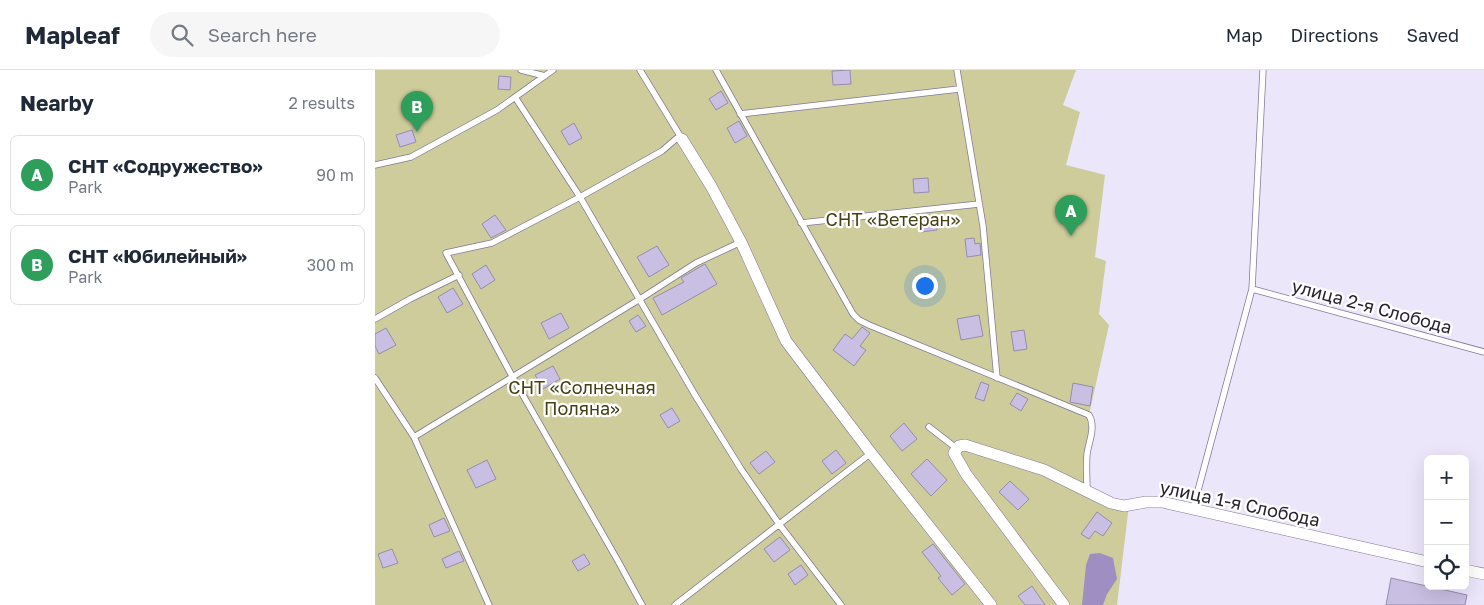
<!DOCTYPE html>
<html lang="en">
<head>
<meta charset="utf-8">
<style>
	:root { --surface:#fff; --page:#f6f6f7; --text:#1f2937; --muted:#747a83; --line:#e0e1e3; --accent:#d93025 }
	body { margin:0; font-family:"Golos Text",sans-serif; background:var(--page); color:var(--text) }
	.controls { position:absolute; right:15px; bottom:15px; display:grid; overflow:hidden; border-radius:8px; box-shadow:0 5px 20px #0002 }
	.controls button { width:45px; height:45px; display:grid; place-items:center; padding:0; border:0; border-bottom:1px solid var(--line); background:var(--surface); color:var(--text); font:25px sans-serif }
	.you { position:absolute; left:549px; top:215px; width:18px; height:18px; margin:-12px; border:4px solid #fff; border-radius:50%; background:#1a73e8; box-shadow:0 0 0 8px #1a73e833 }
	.badge { display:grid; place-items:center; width:32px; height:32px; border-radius:50%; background:var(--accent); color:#fff; font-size:16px; font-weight:700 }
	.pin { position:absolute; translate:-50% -41px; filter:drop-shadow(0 1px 2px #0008) }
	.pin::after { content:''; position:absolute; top:26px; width:18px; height:15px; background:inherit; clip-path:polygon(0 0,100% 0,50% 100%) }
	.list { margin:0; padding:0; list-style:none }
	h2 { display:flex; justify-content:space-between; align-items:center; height:65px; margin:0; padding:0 20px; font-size:21px }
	h2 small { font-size:16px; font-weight:400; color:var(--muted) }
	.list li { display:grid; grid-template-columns:32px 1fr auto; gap:15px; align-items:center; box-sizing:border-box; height:80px; margin:0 10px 10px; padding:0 10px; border:1px solid var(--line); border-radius:8px }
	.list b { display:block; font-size:19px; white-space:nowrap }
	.list p { margin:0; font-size:16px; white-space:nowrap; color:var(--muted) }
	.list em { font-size:16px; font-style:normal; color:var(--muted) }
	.icon { flex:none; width:28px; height:28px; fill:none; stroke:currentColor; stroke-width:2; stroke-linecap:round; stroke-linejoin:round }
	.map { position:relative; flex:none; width:1109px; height:535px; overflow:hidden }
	header { display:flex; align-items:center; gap:30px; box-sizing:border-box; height:70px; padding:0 25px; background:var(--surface); border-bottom:1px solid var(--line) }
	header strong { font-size:24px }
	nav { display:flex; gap:28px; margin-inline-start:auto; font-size:18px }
	.search { width:350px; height:45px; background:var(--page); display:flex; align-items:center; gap:12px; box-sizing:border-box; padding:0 18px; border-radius:28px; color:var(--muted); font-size:19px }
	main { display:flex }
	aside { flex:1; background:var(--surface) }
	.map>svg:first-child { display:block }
	.green { fill:#cdcc9a }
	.water { fill:#9e8ec1 }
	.building { fill:#c9bfe2; stroke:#968cad }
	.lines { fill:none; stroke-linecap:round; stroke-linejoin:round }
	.service-casing { stroke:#817897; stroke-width:7 }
	.minor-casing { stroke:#817897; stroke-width:12 }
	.service { stroke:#fff; stroke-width:5.5 }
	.minor { stroke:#fff; stroke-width:11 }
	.labels { text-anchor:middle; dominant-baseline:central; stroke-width:4.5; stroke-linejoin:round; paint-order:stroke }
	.park-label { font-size:18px; fill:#444115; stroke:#fff }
	.street-label { font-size:18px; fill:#272430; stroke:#fff }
</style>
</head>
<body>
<header>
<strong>Mapleaf</strong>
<div class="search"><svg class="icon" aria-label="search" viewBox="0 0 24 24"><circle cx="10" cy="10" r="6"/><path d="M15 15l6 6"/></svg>Search here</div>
<nav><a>Map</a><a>Directions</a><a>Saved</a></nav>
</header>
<main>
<aside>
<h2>Nearby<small>2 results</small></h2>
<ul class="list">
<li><span class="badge" style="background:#2e9e5b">A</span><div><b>СНТ «Содружество»</b><p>Park</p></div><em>90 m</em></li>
<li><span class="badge" style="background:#2e9e5b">B</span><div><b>СНТ «Юбилейный»</b><p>Park</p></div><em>300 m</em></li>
</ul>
</aside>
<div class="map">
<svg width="1109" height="535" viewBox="0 0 1109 535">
	<rect width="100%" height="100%" fill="#ece6fb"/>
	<!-- green -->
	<path class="green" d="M0 0H701L688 35 705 42 691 95 730 105 720 187 731 191 724 244 734 255 714 345 717 350 713 384 712 420 754 435 742 535H0Z"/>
	<!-- water -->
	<path class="water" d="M725 483 738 488 742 509 732 524 728 535H707L711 495 715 484Z"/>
	<!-- building -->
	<path class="building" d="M475 0 476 14 458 15 457 1Z
		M124 6 136 7 135 20 123 19Z
		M346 21 353 33 341 40 334 29Z
		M364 51 372 66 360 73 352 58Z
		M199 53 207 68 194 75 186 61Z
		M37 60 41 72 25 77 21 65Z
		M553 108 554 122 539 123 538 109Z
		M120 145 131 160 116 168 107 154Z
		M561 146 562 160 546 162 545 148Z
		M599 168 600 174 605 173 606 185 592 187 590 169Z
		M282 176 294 195 274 207 262 187Z
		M330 194 342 214 287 245 278 228 309 212 306 208Z
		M111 195 120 210 106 219 97 204Z
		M78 218 88 234 72 243 63 227Z
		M186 243 194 258 174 269 166 253Z
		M263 245 271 256 261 262 254 251Z
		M604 245 608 266 586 270 582 249Z
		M487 257 495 263 485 276 491 280 479 296 458 280 470 264 477 269Z
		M11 258 21 275 4 284 0 276V264Z
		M649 260 652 279 639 281 636 262Z
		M178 296 185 309 168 319 160 305Z
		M606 312 614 315 609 331 600 328Z
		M698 313 718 317 715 336 695 332Z
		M642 323 653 329 646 341 635 334Z
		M297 338 305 351 293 358 285 345Z
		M529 353 542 369 527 381 515 366Z
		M461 380 471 393 457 404 447 391Z
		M391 381 400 392 384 404 375 393Z
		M552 389 572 410 556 426 536 404Z
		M112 390 121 409 101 418 92 400Z
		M635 411 654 429 643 440 624 422Z
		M722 442 737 453 728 466 720 461 714 469 706 464Z
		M69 448 75 461 59 467 54 455Z
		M405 467 415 480 399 492 389 479Z
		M558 474 590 514 577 525 563 508 566 506 547 482Z
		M17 479 23 493 8 498 3 484Z
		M84 481 89 491 71 498 67 489Z
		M209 484 215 494 203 501 197 491Z
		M426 495 433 505 420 515 413 504Z
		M1016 508 1092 525 1090 535H1011Z
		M657 516 670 535H650L643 526Z"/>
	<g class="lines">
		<defs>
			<path id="service" d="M146 0 170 6
				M265 0 307 69 302 68 287 81 205 127 117 173 71 183 137 306 243 491 267 535
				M341 0 478 244 484 250 494 255 714 345C721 357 714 371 712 384 711 396 712 408 712 420
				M582 0 608 156 622 308
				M140 27 205 127 320 325 366 399 404 454 466 535
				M365 44 584 19
				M0 95 36 87 122 40 178 0
				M426 153 604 134
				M877 219 1109 282
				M0 249 35 229 84 205
				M0 308 39 367 114 535
				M554 357 581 378
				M39 367 265 229 321 193 366 172
				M818 439 877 219 888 0
				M300 535 496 383"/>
			<path id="minor" d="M307 69 336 116 366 172 411 271 496 383 616 535
				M1090 500 1109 504
				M689 535 591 404 579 383 584 376 590 375 669 400 736 433 749 436 771 432H787L1053 492"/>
		</defs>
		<!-- service casing -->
		<use href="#service" class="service-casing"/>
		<!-- minor casing -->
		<use href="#minor" class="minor-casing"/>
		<!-- service -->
		<use href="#service" class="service"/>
		<!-- minor -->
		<use href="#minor" class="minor"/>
	</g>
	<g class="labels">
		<!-- park labels -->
		<g class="park-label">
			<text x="518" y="149">СНТ «Ветеран»</text>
			<text x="207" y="317">СНТ «Солнечная<tspan x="207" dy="21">Поляна»</tspan></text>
		</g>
		<!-- street labels -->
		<g class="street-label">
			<text transform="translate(997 236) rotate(15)">улица 2-я Слобода</text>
			<text transform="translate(865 433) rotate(12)">улица 1-я Слобода</text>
		</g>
	</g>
</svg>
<div class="controls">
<button>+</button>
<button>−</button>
<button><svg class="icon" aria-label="locate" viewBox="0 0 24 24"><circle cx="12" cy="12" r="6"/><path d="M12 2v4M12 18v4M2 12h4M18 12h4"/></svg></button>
</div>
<div class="you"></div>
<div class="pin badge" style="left:696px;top:166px;background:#2e9e5b">A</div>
<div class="pin badge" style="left:42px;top:62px;background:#2e9e5b">B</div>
</div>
</main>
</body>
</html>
